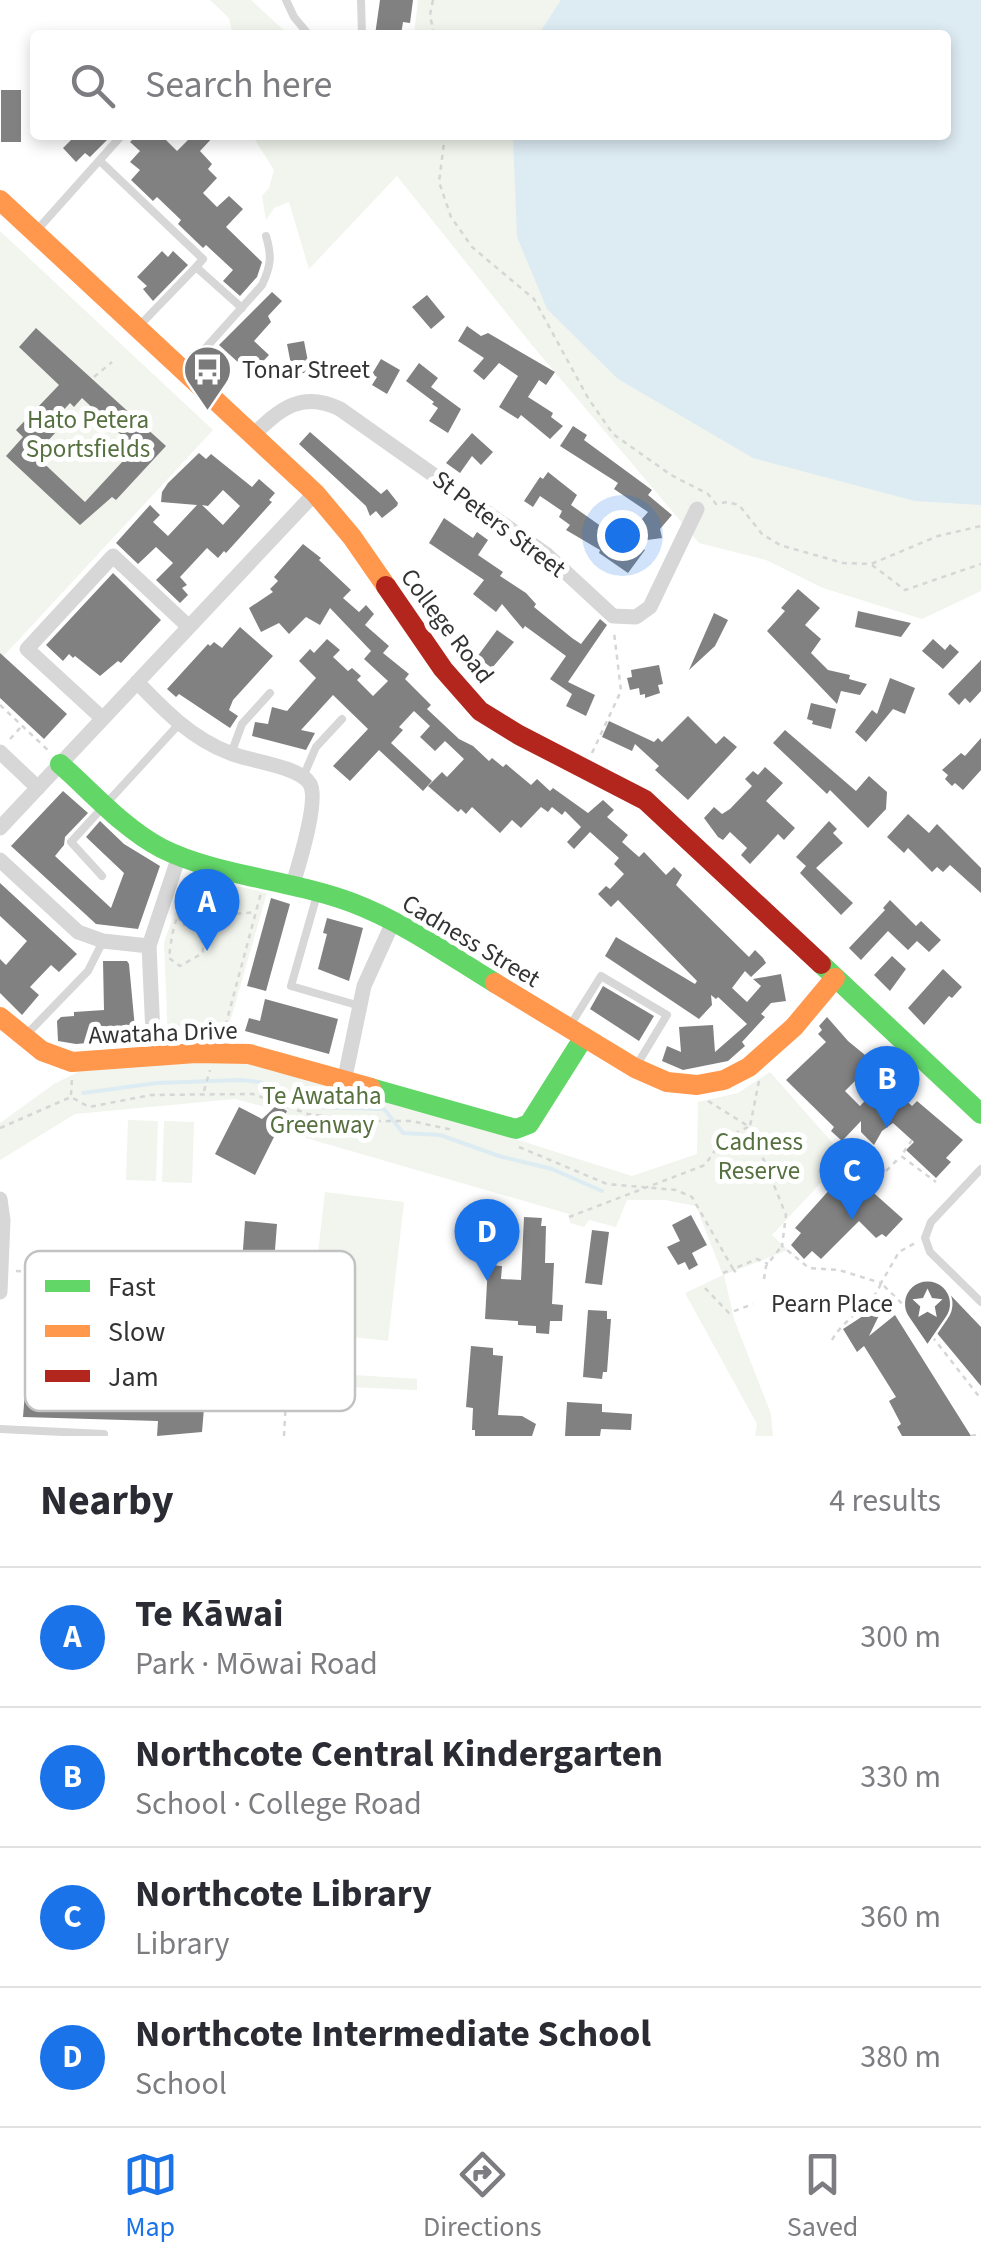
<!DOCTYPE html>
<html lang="en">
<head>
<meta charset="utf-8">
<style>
	:root { --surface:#fff; --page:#f7f7f7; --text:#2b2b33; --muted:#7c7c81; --line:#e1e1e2; --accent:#1a73e8 }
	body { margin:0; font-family:"Source Sans 3",sans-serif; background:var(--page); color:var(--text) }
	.you { position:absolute; left:622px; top:535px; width:35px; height:35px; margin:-25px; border:8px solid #fff; border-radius:50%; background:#1a73e8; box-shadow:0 0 0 15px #1a73e833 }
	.badge { display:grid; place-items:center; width:65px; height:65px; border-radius:50%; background:var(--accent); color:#fff; font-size:32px; font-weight:700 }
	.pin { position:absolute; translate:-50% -82px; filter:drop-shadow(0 2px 5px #0008) }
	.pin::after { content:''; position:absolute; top:52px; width:35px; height:30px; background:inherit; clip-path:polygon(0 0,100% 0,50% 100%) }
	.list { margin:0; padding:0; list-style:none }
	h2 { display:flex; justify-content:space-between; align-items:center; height:130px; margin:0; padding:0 40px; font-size:42px }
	h2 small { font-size:32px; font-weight:400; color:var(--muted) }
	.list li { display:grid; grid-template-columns:65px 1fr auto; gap:30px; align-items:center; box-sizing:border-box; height:140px; padding:0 40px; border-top:2px solid var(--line) }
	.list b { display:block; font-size:38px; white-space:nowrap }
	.list p { margin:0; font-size:32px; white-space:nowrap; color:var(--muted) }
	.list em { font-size:32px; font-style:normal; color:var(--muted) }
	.icon { flex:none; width:55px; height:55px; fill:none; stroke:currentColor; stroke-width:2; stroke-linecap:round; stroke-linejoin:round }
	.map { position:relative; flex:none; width:981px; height:1436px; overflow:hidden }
	.search { position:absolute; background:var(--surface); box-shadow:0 5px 15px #0003; left:30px; right:30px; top:30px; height:110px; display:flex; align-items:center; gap:25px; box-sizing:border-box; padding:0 35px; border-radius:10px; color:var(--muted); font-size:38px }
	.sheet { height:690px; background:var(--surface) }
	nav { display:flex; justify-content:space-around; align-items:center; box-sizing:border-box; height:140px; border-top:2px solid var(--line); background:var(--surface); font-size:28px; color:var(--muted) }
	nav a { display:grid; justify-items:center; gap:5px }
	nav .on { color:var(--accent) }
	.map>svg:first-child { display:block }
	.green { fill:#f1f5ed }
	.water { fill:#ddebf3 }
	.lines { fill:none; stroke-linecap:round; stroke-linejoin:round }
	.stream { stroke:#ddebf3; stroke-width:4 }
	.building { fill:#818181; fill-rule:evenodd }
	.path { stroke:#d6d6d6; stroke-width:2.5; stroke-dasharray:5 5; stroke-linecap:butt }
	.lane { stroke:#d7d7d7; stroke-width:8 }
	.street { stroke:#d7d7d7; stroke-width:15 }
	.fast { stroke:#63d668; stroke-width:20 }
	.slow { stroke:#ff974d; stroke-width:20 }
	.jam { stroke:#b3261e; stroke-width:20 }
	.labels { text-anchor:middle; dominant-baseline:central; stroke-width:10; stroke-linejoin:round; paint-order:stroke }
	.poi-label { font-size:25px; fill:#333; stroke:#fff; text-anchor:start }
	.park-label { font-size:25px; fill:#56703f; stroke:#fff }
	.street-label { font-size:25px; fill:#333; stroke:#fff }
	.key { fill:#fff; stroke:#c2c2c2; stroke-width:2.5 }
	.key-label { font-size:28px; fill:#333 }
</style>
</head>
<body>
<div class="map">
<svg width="981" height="1436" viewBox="0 0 981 1436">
	<rect width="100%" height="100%" fill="#fff"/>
	<!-- green -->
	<path class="green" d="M210 0H251L289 35H233L229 18Z
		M418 0H981V591L922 619 823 588 766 560 699 543 532 345 397 176 309 269 289 202 274 208 266 220 262 196 269 188 274 170 252 135H396L400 139 401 135H946V35H414Z
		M0 231 213 430 0 660Z
		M189 875 267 893 226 1036 168 1041 164 942Z
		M252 1056 632 1176 697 1154 698 1102 738 1093 770 1072 845 1157 772 1235 788 1250 724 1275 734 1319 771 1414 773 1436H755L757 1424 685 1293 723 1275 696 1206 665 1200H627L616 1227 589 1220 584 1227 570 1223 569 1214 306 1138 269 1108 235 1099 75 1114 0 1160V1123L54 1084 82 1070Z
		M128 1120 158 1121 156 1181 126 1180Z
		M164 1121 194 1122 192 1183 162 1182Z
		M325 1192 404 1202 388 1341 309 1332Z
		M307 1372 417 1379V1390L306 1385Z"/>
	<!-- water -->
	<path class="water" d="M561 0H981V505L915 501 753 458 618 379 547 309 517 237 513 135H946V35H538Z"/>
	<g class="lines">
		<!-- stream -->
		<path class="stream" d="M83 1093 157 1083 240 1080 260 1082 314 1107 384 1109 403 1133 440 1135 499 1156 552 1169 602 1191"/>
	</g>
	<!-- building -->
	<path class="building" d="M380 0H413L410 23 403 22 401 35H375Z
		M1 90H21V142H1Z
		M76 135H112L90 157 85 153 76 162 63 148Z
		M137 135H161L177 151 193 135H215L200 151 212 164 208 169 217 178 203 193 217 207 229 196 243 209 226 227 262 262 257 277 240 296 223 281 233 270 206 245 203 248 178 224 181 220 157 197 153 201 131 180 140 170 130 162 140 151 130 142Z
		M162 251 168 257 173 251 188 265 153 301 143 289 147 286 137 277Z
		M272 292 282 301 268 316 271 322 254 341 269 355 251 374 219 345Z
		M427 295 445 317 431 329 412 307Z
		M467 326 481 336 488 333 555 372 546 385 539 380 528 397 553 413 551 417 563 426 550 439 521 415 518 419 499 407 518 376 499 363 484 380 473 371 484 358 458 341Z
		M36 328 166 446 116 500 112 497 80 525 6 456 23 437 16 430 59 385 19 347ZM82 398 135 448 85 502 35 455 56 432 50 425 70 403 74 407Z
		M304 341 310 372 293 375 287 344Z
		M381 359 400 370 387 394 372 385 377 377 372 374Z
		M419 363 438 378 431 387 461 409 448 433 429 421 438 408 432 404 434 402 406 381Z
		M573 426 587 435 584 440 652 490 648 495 672 515 660 529 662 538 647 540 642 519 648 512 614 489 618 483 560 446Z
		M310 432 381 494 387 489 398 503 397 506 382 518 376 511 370 516 366 506 299 444Z
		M472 433 493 452 481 465 472 456 460 473 446 463Z
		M199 453 206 459 211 454 252 487 259 479 275 493 269 500 272 502 226 553 224 551 218 558 207 548 180 577 187 585 182 588 188 595 180 603 156 580 173 563 156 547 138 564 116 543 150 505 160 515 153 522 168 536 197 505 161 502 162 492 168 483ZM223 490 240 506 223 525 202 505 208 506Z
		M548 472 577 495 571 505 612 534 617 527 625 533 620 540 624 543 628 537 645 550 628 573 599 553 600 550 566 530 570 525 559 517 562 511 540 496 533 507 524 501 540 477 543 479Z
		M444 518 473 538 477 532 488 540 478 555 503 572 500 576 526 593 536 604 534 607 572 638 581 644 600 619 607 625 568 682 595 695 586 716 566 706 572 694 550 679 566 656 525 626 523 629 502 604 496 612 473 594 484 580 429 543Z
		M303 544 321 558 319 560 351 590 343 598 359 612 366 605 374 614 365 625 389 646 383 653 409 674 405 679 431 705 427 709 459 739 473 746 489 761 492 758 503 767 506 764 531 785 537 779 550 791 553 788 588 813 603 800 614 810 607 817 628 835 622 842 639 857 644 852 666 875 674 867 682 875 676 885 749 957 755 950 763 958 766 963 751 977 745 971 732 988 747 1002 761 986 753 979 781 974 786 1001 771 1003 761 1014 765 1017 742 1042 745 1046 728 1061 683 1070 662 1061 667 1046 681 1052 679 1027 713 1025 715 1052 747 1024 718 997 716 999 711 995 712 1005 699 1019 605 956 616 937 695 984 697 981 618 900 611 907 598 894 606 886 610 889 624 874 614 864 619 858 590 832 574 849 567 842 581 827 565 811 562 815 552 807 548 812 541 807 521 828 512 820 500 833 472 807 466 814 461 809 458 812 428 786 442 772 447 777 464 759 445 741 435 751 420 737 430 726 414 711 399 727 403 730 391 743 432 781 423 791 379 750 350 781 333 766 368 729 333 695 301 730 315 733 306 750 252 736 255 722 268 724 272 707 287 711 316 678 299 661 310 649 314 653 327 639 340 650 333 657 348 671 352 668 361 676 357 680 373 696 388 681 364 659 371 651 330 608 320 625 306 617 289 634 279 623 261 632 249 608 273 592 270 589 278 581 274 577Z
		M113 573 161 620 121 663 118 661 100 676 75 656 73 658 69 654 63 661 46 645Z
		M798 589 820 608 805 625 821 639 811 653 828 670 850 675 849 679 867 684 860 695 841 691 837 704 767 631 785 611 781 608Z
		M858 611 911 623 901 637 855 627Z
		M714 613 728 620 715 646 689 670Z
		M240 627 273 656 233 700 229 710 238 716 230 728 179 694 176 697 167 689 208 644 210 646 214 642 222 648Z
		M497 630 514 642 492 668 477 657Z
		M933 639 945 650 950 644 959 652 943 669 922 651Z
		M0 653 67 714 44 739 0 698Z
		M981 660V691L970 703 965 698 959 705 948 694Z
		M659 665 663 684 658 685 660 693 645 698V694L640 695 639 688 630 690 627 678 632 677 631 670Z
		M890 678 915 688 905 714 893 709 866 742 855 732 872 710 877 714Z
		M811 703 836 709 831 729 812 724 813 721 807 719Z
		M688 716 716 744 724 736 737 747 688 800 655 770 659 766 635 744 632 751 602 737 609 721 654 742 658 738 662 742Z
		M785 730 856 791 869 776 887 792 886 809 868 828 830 790 827 794 773 743Z
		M981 738V770L963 790 955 783 952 786 945 779 948 775 942 770 961 753 965 756Z
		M765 767 783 783 766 801 795 828 784 840 778 834 750 864 741 855 747 848 730 832 723 840 718 837 704 818 714 807 722 814 730 809 752 786 745 779 753 771 758 775Z
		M63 791 88 813 65 837 64 845 55 856 111 908 124 873 86 837 100 821 124 844 160 866 138 929 96 924 11 846Z
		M908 814 929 833 937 824 981 868V893L950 865 943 872 937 867 932 872 908 848 904 853 887 837Z
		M829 821 837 829 833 833 843 843 816 868 853 903 841 915 800 873 806 866 796 857Z
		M0 883 77 954 59 972 51 965 30 987 39 995 22 1015 0 993V959L6 965 27 941 0 916Z
		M271 898 290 904 266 991 247 986Z
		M890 900 916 926 921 921 941 940 929 952 917 941 908 950 888 931 861 960 849 948 885 910 883 908Z
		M327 918 363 928 349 981 318 969 327 934 323 933Z
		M892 956 906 969 890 991 874 975Z
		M103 961H127L129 964 136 1039 76 1044 58 1041 57 1021 61 1017 74 1016V1012L104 1010Z
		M943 969 962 987 952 998 949 996 924 1025 908 1008Z
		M603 986 654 1016 639 1041 590 1009Z
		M265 999 338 1019 329 1054 245 1031 249 1018 260 1021Z
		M827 1017 848 1041 899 1083 894 1089 912 1106 917 1101 963 1140 946 1158 951 1162 936 1178 906 1150 914 1142 893 1123 882 1131 874 1145 861 1132V1121L842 1141 831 1131 834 1127 786 1080 826 1042 818 1034 822 1030 819 1026ZM864 1072 879 1086 860 1106 845 1091Z
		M277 1105 287 1111 255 1175 215 1154 239 1107 262 1119Z
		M858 1179 903 1219 886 1237 882 1234 876 1238 859 1221 821 1259 812 1251 804 1259 791 1245 801 1233 795 1228 832 1187 843 1196Z
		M691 1215 707 1245 692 1253 698 1265 689 1270 685 1262 678 1265 667 1247 680 1241 672 1225Z
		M524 1217 542 1218 541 1226H546L545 1263H554L552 1304 563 1305 562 1321H550L549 1334 536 1333V1326L518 1325V1321L485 1319 488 1265 502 1266 501 1279 521 1280Z
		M245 1221 277 1224 271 1302 213 1348 203 1336 184 1351 164 1327 183 1312 195 1327 240 1292Z
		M592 1230 609 1232 602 1285 585 1283Z
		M937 1281 981 1327V1386L911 1302Z
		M45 1299 119 1303 118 1317 85 1315 84 1344 103 1345 100 1397 144 1400V1393L156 1394V1400L186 1402V1407L204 1408 202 1432 157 1436 158 1421 23 1417 25 1392 32 1393 33 1372 24 1371 27 1313H45Z
		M886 1301 869 1336 895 1315 971 1436H902L897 1427 901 1424 889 1401 896 1397 864 1346 857 1352 843 1329Z
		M588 1310 607 1311V1319H611L607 1372H603L602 1379 583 1377Z
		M471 1346 493 1348V1355L503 1356 498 1415 522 1416 536 1424 532 1436H475V1430H472L473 1408 466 1407Z
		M567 1402 602 1404V1412L632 1414 631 1430 601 1429 600 1436H565Z"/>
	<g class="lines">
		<!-- path -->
		<path class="path" d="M433 0 430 15 434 35
			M445 135 439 182 451 217 472 247 534 299 588 398 613 434 671 475 708 494 716 504 727 502 739 505 762 534 780 545 843 563 871 564 938 536 981 526
			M94 377 112 362
			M872 565 905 590 981 564
			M0 705 51 753
			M10 739 21 727
			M592 753 621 691 614 632
			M199 881V903
			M178 916 182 924 192 926 202 917V909L195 901H188C174 913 171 940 169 958L180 966 203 953 202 917 256 912
			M223 1035 261 893
			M759 1081 750 1126 786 1215 782 1246 809 1268 839 1270 881 1283 899 1252 915 1243
			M204 1091 210 1070
			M71 1095 72 1078
			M708 1101 748 1126
			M0 1128 71 1097 89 1107 151 1095 253 1094 308 1114 370 1121H411L453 1130
			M912 1140 901 1156 936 1182
			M519 1147 607 1184 676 1190 692 1197 733 1269 757 1259 768 1264
			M872 1185 900 1157
			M569 1217 705 1165 722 1140 748 1127
			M16 1271 81 1274 128 1269 151 1274 158 1284 156 1319 168 1333 166 1361 263 1363 267 1308 272 1304 278 1307 283 1344 289 1351
			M723 1273 733 1269 738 1275
			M764 1279 766 1266 781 1247
			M705 1288 729 1313 753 1304
			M271 1296 290 1297
			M832 1340C845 1316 872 1308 881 1283L920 1321 981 1399
			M284 1436 292 1286
			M971 1436 981 1434"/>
		<!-- lane -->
		<path class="lane" d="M286 0 294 17 309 35
			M361 0 362 35
			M100 161 203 259 196 267 242 308
			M38 229 122 135
			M140 325 196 267
			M185 371 262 285C271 266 272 256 266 236
			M231 754 242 724 270 693
			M303 777 316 747 342 719
			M102 876 71 842 180 723
			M317 895 291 986 360 1006
			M571 1024 601 976 667 1015 635 1068
			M26 1035 88 971 102 943
			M981 1169 931 1222 925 1238 930 1252 981 1302
			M0 1429 104 1434"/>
		<!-- street -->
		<path class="street" d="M253 435C280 409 302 390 340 409L547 555 613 616 636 617 650 607 697 509
			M137 682C164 710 192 739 230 753 248 761 300 766 310 784 319 800 299 864 293 884
			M102 718 27 649 113 556 189 627
			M0 752 38 788
			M0 828 315 493
			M0 860 78 932 103 941 149 946
			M154 1056 149 946 179 856
			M344 1082 364 986 393 922
			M0 1199 3 1220 0 1292"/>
		<!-- fast -->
		<path class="fast" d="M60 764C92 792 123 828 161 848 216 876 293 880 353 903 403 922 449 955 495 983
			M821 964 981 1114
			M371 1088 516 1129 529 1124 584 1037"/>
		<!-- slow -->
		<path class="slow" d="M0 200 315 493 352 537 386 586
			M495 983 635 1068 667 1082 697 1085 724 1080 749 1067 794 1027 835 978
			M0 1017 42 1051 72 1062 196 1053 249 1054 371 1088"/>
		<!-- jam -->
		<path class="jam" d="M386 586 443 669 480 711 519 735 645 800 821 964"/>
	</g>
	<!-- icons -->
	<defs>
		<symbol id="bus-pin" viewBox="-11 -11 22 30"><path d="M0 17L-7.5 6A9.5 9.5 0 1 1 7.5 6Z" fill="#7a7a7a" stroke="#fff"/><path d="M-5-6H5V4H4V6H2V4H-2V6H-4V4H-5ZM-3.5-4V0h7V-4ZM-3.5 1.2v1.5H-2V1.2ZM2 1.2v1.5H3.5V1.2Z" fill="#fff"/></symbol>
		<symbol id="sight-pin" viewBox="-11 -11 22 30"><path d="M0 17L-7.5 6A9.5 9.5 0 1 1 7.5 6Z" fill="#7a7a7a" stroke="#fff"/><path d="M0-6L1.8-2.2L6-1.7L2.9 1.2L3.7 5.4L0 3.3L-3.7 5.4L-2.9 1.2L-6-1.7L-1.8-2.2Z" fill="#fff"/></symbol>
	</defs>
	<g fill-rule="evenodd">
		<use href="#bus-pin" x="180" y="342" width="55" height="75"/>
		<use href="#sight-pin" x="900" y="1276" width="55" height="75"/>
	</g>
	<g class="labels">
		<!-- poi labels -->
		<g class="poi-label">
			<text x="242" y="370">Tonar Street</text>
			<text x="893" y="1304" text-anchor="end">Pearn Place</text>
		</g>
		<!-- park labels -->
		<g class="park-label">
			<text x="88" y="420">Hato Petera<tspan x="88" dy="29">Sportsfields</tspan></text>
			<text x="322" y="1096">Te Awataha<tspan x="322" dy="29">Greenway</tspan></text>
			<text x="759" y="1142">Cadness<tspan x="759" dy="29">Reserve</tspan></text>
		</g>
		<!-- street labels -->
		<g class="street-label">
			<text transform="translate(499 524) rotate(37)">St Peters Street</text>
			<text transform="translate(447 626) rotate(53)">College Road</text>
			<text transform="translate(471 941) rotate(31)">Cadness Street</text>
			<text transform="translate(163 1033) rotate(-2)">Awataha Drive</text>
		</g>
	</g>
	<!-- legend -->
	<rect x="25" y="1251" width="330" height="160" rx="15" class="key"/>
	<rect x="45" y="1280" width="45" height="12" fill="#63d668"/>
	<rect x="45" y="1325" width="45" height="12" fill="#ff974d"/>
	<rect x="45" y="1370" width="45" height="12" fill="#b3261e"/>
	<g class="key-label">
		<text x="108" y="1296">Fast</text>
		<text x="108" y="1341">Slow</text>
		<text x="108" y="1386">Jam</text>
	</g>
</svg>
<div class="you"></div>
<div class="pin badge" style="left:207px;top:951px">A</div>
<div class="pin badge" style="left:887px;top:1128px">B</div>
<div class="pin badge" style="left:852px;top:1220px">C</div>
<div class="pin badge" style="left:487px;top:1281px">D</div>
<div class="search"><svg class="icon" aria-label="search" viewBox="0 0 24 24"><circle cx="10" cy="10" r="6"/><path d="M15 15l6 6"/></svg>Search here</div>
</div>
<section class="sheet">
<h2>Nearby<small>4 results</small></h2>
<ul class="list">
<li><span class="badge">A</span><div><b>Te Kāwai</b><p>Park · Mōwai Road</p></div><em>300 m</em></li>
<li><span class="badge">B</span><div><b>Northcote Central Kindergarten</b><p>School · College Road</p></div><em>330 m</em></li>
<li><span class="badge">C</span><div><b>Northcote Library</b><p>Library</p></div><em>360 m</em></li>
<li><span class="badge">D</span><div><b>Northcote Intermediate School</b><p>School</p></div><em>380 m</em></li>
</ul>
</section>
<nav>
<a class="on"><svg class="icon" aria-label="map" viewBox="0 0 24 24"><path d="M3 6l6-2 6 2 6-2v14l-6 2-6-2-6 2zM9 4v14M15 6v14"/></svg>Map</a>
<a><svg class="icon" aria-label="directions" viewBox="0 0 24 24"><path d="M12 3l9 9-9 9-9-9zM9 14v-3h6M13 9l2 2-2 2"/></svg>Directions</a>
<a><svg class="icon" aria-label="saved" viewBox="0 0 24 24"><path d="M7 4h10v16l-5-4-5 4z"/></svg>Saved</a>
</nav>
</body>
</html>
